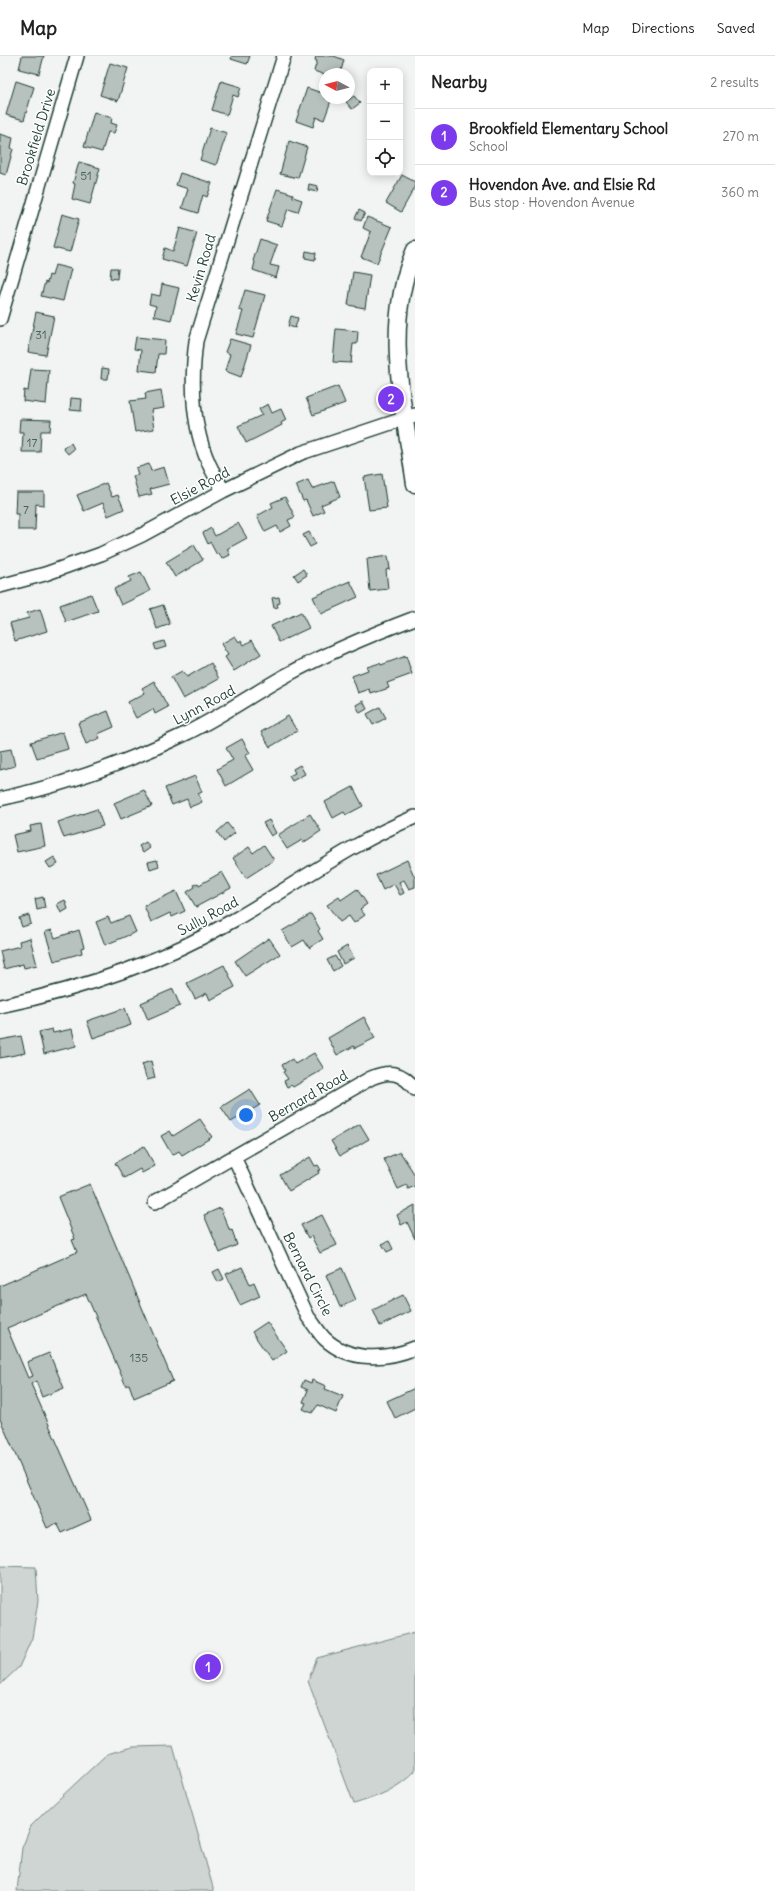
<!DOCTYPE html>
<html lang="en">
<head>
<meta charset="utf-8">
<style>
	:root { --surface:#fff; --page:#f6f6f6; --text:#222; --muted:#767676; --line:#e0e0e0; --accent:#7c3aed }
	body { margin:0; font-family:Delius,sans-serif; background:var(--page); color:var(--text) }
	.controls { position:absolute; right:12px; top:12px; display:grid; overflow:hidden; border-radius:8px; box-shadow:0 2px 10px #0003 }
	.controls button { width:36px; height:36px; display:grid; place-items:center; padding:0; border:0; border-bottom:1px solid var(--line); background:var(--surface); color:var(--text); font:20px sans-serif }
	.compass { position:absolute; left:319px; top:12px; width:36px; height:36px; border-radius:50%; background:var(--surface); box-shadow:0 2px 10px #0003; rotate:277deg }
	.you { position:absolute; left:246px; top:1059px; width:14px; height:14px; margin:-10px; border:3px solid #fff; border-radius:50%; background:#1a73e8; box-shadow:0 0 0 6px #1a73e833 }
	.badge { display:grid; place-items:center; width:26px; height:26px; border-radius:50%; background:var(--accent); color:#fff; font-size:13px; font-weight:700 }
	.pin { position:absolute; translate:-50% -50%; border:2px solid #fff; box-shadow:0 1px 4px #0006 }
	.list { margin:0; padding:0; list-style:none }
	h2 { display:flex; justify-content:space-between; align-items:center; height:52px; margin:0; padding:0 16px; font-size:17px }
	h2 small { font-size:13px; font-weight:400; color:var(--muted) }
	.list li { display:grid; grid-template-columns:26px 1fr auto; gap:12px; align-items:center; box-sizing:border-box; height:56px; padding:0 16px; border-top:1px solid var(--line) }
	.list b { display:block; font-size:15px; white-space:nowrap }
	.list p { margin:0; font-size:13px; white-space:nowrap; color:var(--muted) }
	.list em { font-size:13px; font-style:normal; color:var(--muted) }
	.icon { flex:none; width:22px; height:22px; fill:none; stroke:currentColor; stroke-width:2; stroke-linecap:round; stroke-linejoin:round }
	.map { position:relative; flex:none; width:415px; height:1835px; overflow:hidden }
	header { display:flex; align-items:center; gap:24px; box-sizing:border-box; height:56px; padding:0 20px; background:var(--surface); border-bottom:1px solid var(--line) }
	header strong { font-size:19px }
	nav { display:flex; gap:22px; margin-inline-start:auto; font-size:14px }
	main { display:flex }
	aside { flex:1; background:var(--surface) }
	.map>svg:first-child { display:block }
	.green { fill:#ced5d3; stroke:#768984 }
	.building { fill:#b7c1bd; stroke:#1f3d34 }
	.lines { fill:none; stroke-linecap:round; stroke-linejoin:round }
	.minor-casing { stroke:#1f3d34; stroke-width:16 }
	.tertiary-casing { stroke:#1f3d34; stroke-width:19 }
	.minor { stroke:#fff; stroke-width:13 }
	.tertiary { stroke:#fff; stroke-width:16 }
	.labels { text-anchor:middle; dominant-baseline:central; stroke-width:3; stroke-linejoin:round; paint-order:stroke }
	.number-label { font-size:12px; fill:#455e56 }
	.street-label { font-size:14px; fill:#1f3d34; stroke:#fff }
</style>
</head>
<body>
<header>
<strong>Map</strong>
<nav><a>Map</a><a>Directions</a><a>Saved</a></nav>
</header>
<main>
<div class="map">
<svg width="415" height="1835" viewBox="0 0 415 1835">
	<rect width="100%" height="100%" fill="#f2f3f3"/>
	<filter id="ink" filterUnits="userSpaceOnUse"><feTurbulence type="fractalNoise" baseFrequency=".025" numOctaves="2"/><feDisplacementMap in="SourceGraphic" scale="8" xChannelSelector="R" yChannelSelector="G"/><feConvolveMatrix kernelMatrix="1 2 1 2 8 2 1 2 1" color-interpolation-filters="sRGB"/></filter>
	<g filter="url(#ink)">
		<!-- green -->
		<path class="green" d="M0 1510 36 1511 38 1545 32 1582 19 1611 0 1629Z
			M415 1576V1715C398 1733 377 1741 354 1748L308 1625 317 1602Z
			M173 1690 214 1835H17L22 1792 31 1770 45 1756 107 1698 132 1691Z"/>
		<!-- building -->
		<path class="building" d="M22 0H44L39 18 19 13Z
			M232 0H250L247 8 231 3Z
			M316 0H334L344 4 340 18 325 19 314 15 317 5 315 4Z
			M110 7 128 12 118 45 100 39Z
			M16 25 34 31 24 64 6 59Z
			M221 25 241 31 238 41 233 39 227 59 212 54Z
			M307 32 325 38V42H332L324 64 316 61 313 71 296 65Z
			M354 40 360 47 352 53 346 46Z
			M94 56 112 62 111 67 117 69 114 77 108 76 102 96 84 91Z
			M210 72 227 77 216 109 200 104Z
			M0 78 13 82 11 92 13 93 6 119 0 117Z
			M289 85 307 91 298 122 280 118Z
			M79 106 100 112 90 148 72 143 75 128 73 127Z
			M180 117 212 127 207 141 203 139 198 157 182 152 188 133 176 129Z
			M402 119 415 126V131L401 156 386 147Z
			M309 128 318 130 317 136 308 134Z
			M277 133 293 138V141L302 144 298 156 288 153 282 170 266 165Z
			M359 154 365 157 361 165 355 162Z
			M62 158 79 163 70 196 53 192Z
			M367 161 392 171 377 207 361 201 371 176 363 172Z
			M180 172 197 177 187 210 162 203 165 192 173 195Z
			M260 183 277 189 270 209 279 211 276 222 253 214 255 206 253 205Z
			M306 195 316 197 315 204 305 202Z
			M55 209 71 213 63 245 41 240 45 226 47 227 49 219 52 220Z
			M111 212H118L117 223 110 222Z
			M353 216 370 219 365 252 348 249Z
			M162 228 179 232 171 264 154 260 156 250 149 248 151 238 160 240Z
			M245 234 265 239 253 282 236 278 243 255 239 254Z
			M36 256 54 260 46 299 28 296Z
			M291 260 298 262 295 272 288 270Z
			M336 273 358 275 357 288H353L351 307 333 306Z
			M136 281 165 284 164 298H158L156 316 139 314 141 294 134 293Z
			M230 283 251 289 241 321 225 315 230 298 225 296Z
			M102 312 109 313 108 323H101Z
			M31 313 49 314 46 348 23 345 24 334 28 335Z
			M338 330 345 347 313 359 306 342Z
			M161 334 164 352 151 354 154 373 135 376 130 345 146 343 145 337Z
			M71 342 82 343 81 355 70 354Z
			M268 348 272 357 281 353 286 364 281 367 282 369 246 387 238 370 262 359 259 353Z
			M20 363 51 364 50 375H41L40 396H22L23 376H19Z
			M71 387 74 393 68 398 63 392Z
			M149 408 151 415 164 411 169 428 150 433 152 438 139 441 133 420 138 419 136 412Z
			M382 418 387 452 369 454 364 421Z
			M308 424 312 433 334 425 340 441 321 449 324 455 313 460 306 444 303 445 296 429Z
			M106 427 112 441 118 439 124 453 108 460 103 447 84 455 77 439Z
			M16 436H44V449L36 448 35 474H18V458H15Z
			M285 441 295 461 288 464 291 470 280 476 277 470 265 476 257 460 273 451 271 447Z
			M238 467 247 482 227 493 230 499 222 503 219 497 217 499 210 486 208 488 203 477 211 472 215 480Z
			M309 476 316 488 310 491 303 479Z
			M194 489 203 504 175 521 166 506Z
			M388 500 390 513 386 514 388 533 370 535 367 503Z
			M303 513 307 519 298 525 294 519Z
			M141 516 150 535 121 549 114 533 131 525 129 521Z
			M350 525 358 541 321 558 313 541Z
			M91 538 98 555 66 566 60 549Z
			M279 541 280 547 277 548 278 551 274 552 272 542Z
			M163 549 170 568 157 573 150 553Z
			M40 553 47 575 15 585 10 567 29 562 27 557Z
			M301 556 309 572 279 586 271 570Z
			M235 580 239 586 241 584 244 589 252 584 261 598 234 615 225 601 228 599 221 588Z
			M164 585 166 591 156 594 154 588Z
			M406 600 412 618 387 627 389 632 371 638 370 633 358 637 352 620 368 614 367 611 380 607 381 609Z
			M211 607 219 623 183 643 171 621 182 615 187 621Z
			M154 625 168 651 155 658 153 653 136 662 128 646 145 637 142 632Z
			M363 645 367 653 360 657 356 649Z
			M380 651 386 662 373 669 367 658Z
			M108 655 114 671 98 678 100 682 86 688 78 667Z
			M288 660 297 675 270 691 261 676Z
			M63 676 68 693 37 702 31 686Z
			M242 683 250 697 245 700 253 714 226 730 217 713 233 704 226 692Z
			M11 693 15 710 0 714V695Z
			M300 709 305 718 292 725 289 720 295 717 293 713Z
			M195 720 202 736 198 738 202 746 190 751 187 743 172 749 165 732Z
			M353 731 363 750 346 759 344 756 333 762 325 746Z
			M144 734 152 750 121 763 114 747Z
			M97 753 103 770 64 782 58 766Z
			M310 758 321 775 303 787 302 784 287 793 278 779Z
			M269 764 276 777 271 780 263 767Z
			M227 767 235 777 224 786 217 776Z
			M41 768 45 790 17 796 13 779 31 775 30 770Z
			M146 786 150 792 143 797 139 790Z
			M264 789 274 804 246 822 233 802 249 791 253 797Z
			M54 801 58 808 50 812 46 806Z
			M157 804 159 810 150 813 148 806Z
			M407 804 415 822V831L409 833 404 824 399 826 404 837 400 839 394 828 383 834 376 819Z
			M222 816 231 832 196 851 187 836 195 831 194 829 198 827 199 829Z
			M357 833 367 848 360 853 365 859 354 867 349 860 340 866 327 849 339 841 341 844Z
			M176 835 185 855 172 861 170 857 151 866 144 850Z
			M43 841 45 852 37 854 35 843Z
			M65 844 68 853 61 857 57 848Z
			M311 858 320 873 318 875 323 883 309 892 304 884 292 891 282 875Z
			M29 859 31 868 22 871 19 862Z
			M129 860 136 876 105 889 96 866 108 861 111 867Z
			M52 874 55 882 79 874 84 891 81 892 82 897 54 905 45 876Z
			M30 882 37 909 24 912 23 908 4 913 0 895 20 890 19 885Z
			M269 882 280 898 245 920 235 905Z
			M347 890 354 902 343 908 337 896Z
			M335 900 341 910 333 915 327 904Z
			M224 909 235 931 210 944 207 937 195 943 187 927Z
			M173 933 180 950 148 964 141 947Z
			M125 952 131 969 93 982 87 965Z
			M364 961 375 982 355 992 354 990 337 999 328 982Z
			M52 973 53 977 72 973 76 990 44 998 39 976Z
			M21 980 25 997 0 1002V984Z
			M314 997 324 1013 293 1031 291 1029 287 1031 284 1025 288 1023 283 1016 285 1015 282 1009 292 1003 295 1008Z
			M151 1005 155 1022 147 1024 142 1008Z
			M250 1033 260 1049 231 1066 221 1051Z
			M200 1063 212 1081 182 1099 179 1095 172 1099 161 1080 170 1075 173 1080Z
			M360 1068 369 1083 340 1100 331 1085Z
			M144 1090 155 1110 142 1117 140 1113 124 1122 115 1107Z
			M400 1096 415 1119V1130L408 1133 407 1129 398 1133 384 1103Z
			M310 1101 315 1110 318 1109 321 1114 318 1115 319 1117 289 1135 280 1119Z
			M90 1128 173 1325 134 1342 129 1328 126 1330 86 1238 7 1272 28 1322 33 1320 27 1306 49 1297 64 1332 42 1341 36 1325 31 1328 91 1464 62 1477 57 1467 47 1472 0 1363V1230L77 1196 72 1184 75 1183 58 1141Z
			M415 1149V1183L407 1166 401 1169 397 1159Z
			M220 1152 230 1175 232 1174 237 1189 220 1197 204 1159Z
			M322 1159 337 1189 320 1197 311 1180 308 1182 301 1169Z
			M389 1185 393 1193 387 1196 382 1188Z
			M242 1211 250 1228 254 1226 260 1240 240 1249 226 1218Z
			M342 1212 356 1244 340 1251 326 1219Z
			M219 1213 224 1223 218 1226 213 1216Z
			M403 1239 411 1255 380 1270 373 1254Z
			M267 1266 287 1295 272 1305 252 1276Z
			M304 1324 311 1327 312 1324 326 1330 325 1333 343 1340 336 1357 318 1349 312 1357 303 1353 306 1347 303 1346 308 1334 301 1331Z
			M415 1332V1352L395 1362 387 1345Z"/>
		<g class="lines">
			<defs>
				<path id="minor" d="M0 263 77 0
					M223 435C219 426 213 417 209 408 192 371 191 325 196 285L284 0
					M0 530 45 518 101 498 142 479 223 435 301 397 415 359
					M0 743C64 729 126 707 185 678 220 661 251 639 285 620 327 597 370 579 415 562
					M0 950C82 933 162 906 234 864 294 830 351 787 415 761
					M234 1101 308 1261C314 1268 319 1277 325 1283 350 1306 386 1304 415 1292
					M155 1146 371 1022C390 1014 402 1016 415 1033"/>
				<path id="tertiary" d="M415 194C382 269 404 351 415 428"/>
			</defs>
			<!-- minor casing -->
			<use href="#minor" class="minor-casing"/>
			<!-- tertiary casing -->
			<use href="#tertiary" class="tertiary-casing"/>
			<!-- minor -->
			<use href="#minor" class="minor"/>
			<!-- tertiary -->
			<use href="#tertiary" class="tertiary"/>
		</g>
	</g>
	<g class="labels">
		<!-- number labels -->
		<g class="number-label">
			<text x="86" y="119">51</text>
			<text x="41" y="278">31</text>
			<text x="32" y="386">17</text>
			<text x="26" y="453">7</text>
			<text x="139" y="1301">135</text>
		</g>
		<!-- street labels -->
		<g class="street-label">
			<text transform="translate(36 81) rotate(-73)">Brookfield Drive</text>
			<text transform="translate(201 212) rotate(-73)">Kevin Road</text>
			<text transform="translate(200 430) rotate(-28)">Elsie Road</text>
			<text transform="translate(204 649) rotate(-28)">Lynn Road</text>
			<text transform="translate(208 860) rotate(-28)">Sully Road</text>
			<text transform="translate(308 1040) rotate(-30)">Bernard Road</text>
			<text transform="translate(308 1218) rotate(63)">Bernard Circle</text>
		</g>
	</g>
</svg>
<div class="controls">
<button>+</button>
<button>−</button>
<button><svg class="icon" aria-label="locate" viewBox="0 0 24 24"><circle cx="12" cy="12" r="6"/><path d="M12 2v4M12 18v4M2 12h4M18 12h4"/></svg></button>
</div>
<svg class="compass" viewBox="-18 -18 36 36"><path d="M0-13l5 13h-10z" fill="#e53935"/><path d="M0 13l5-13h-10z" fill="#767676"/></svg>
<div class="you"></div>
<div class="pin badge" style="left:208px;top:1611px">1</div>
<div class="pin badge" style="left:391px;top:343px">2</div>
</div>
<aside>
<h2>Nearby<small>2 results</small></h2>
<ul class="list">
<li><span class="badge">1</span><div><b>Brookfield Elementary School</b><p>School</p></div><em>270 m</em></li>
<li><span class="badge">2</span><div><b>Hovendon Ave. and Elsie Rd</b><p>Bus stop · Hovendon Avenue</p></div><em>360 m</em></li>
</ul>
</aside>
</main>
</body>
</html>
